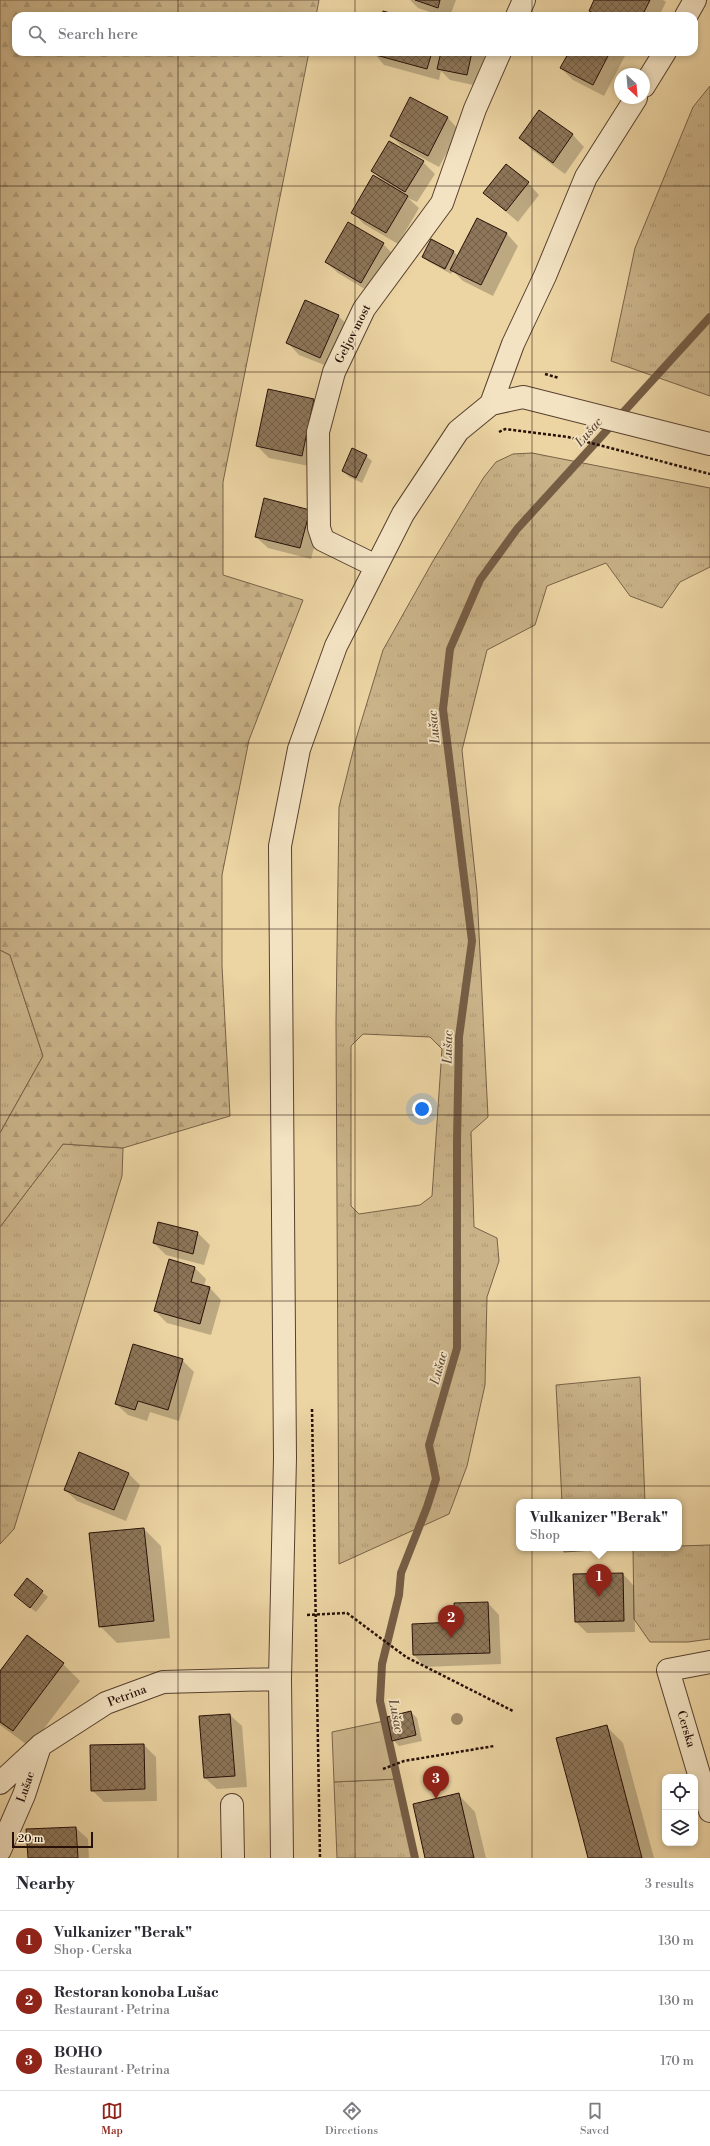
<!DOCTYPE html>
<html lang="en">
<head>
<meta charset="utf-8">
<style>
	:root { --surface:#fff; --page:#f7f7f7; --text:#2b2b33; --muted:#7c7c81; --line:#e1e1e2; --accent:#8f2418 }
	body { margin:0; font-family:"Libre Bodoni",serif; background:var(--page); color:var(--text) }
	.controls { position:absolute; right:12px; bottom:12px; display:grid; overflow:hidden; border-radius:8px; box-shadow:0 2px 6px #0003 }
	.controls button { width:36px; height:36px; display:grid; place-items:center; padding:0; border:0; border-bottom:1px solid var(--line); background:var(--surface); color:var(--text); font:20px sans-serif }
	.compass { position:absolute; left:614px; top:68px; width:36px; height:36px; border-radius:50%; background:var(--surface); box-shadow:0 2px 6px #0003; rotate:154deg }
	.scale { position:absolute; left:12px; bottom:10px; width:81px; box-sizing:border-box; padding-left:4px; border:2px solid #261008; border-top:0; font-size:11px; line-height:14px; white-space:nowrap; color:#261008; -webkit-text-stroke:3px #f3e3c3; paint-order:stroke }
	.you { position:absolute; left:422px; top:1109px; width:14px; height:14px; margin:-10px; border:3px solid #fff; border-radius:50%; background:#1a73e8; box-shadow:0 0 0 6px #1a73e833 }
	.badge { display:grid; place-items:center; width:26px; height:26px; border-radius:50%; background:var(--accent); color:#fff; font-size:13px; font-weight:700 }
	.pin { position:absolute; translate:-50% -33px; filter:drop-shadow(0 1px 2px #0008) }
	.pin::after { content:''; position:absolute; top:21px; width:14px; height:12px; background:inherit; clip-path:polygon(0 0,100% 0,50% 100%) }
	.popup { position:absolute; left:516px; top:1499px; width:166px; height:52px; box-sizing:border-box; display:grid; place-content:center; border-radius:8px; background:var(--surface); filter:drop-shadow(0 1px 3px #0005); font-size:13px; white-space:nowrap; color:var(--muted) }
	.popup b { font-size:15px; color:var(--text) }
	.popup::after { content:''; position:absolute; left:50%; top:100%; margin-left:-8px; border:8px solid transparent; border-top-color:var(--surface) }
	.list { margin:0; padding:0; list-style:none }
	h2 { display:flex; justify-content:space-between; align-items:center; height:52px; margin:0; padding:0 16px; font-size:17px }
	h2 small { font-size:13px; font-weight:400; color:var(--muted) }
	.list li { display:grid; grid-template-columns:26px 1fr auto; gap:12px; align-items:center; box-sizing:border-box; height:60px; padding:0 16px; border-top:1px solid var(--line) }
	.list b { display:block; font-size:15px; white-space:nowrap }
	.list p { margin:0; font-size:13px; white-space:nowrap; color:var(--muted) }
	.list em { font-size:13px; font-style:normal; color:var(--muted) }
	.icon { flex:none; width:22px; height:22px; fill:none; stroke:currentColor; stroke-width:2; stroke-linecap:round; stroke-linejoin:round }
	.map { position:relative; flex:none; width:710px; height:1858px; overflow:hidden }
	.search { position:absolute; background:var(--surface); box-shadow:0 2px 6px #0003; left:12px; right:12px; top:12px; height:44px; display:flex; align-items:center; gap:10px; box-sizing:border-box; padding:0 14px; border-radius:12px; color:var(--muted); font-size:15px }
	.sheet { height:232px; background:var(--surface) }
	nav { display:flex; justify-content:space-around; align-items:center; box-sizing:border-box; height:56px; border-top:1px solid var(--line); background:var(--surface); font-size:11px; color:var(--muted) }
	nav a { display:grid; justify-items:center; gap:2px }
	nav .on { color:var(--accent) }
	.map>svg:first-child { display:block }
	.grass { fill:url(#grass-tufts); stroke:#786248; fill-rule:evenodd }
	.forest { fill:url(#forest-firs); stroke:#786248 }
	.park { fill:#cab389; stroke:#786248 }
	.shadow { fill:#0003 }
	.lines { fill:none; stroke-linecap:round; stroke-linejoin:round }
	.stream { stroke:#755d45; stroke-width:8 }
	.building { fill:url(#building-cross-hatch); stroke:#261008 }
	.minor-casing { stroke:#58412f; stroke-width:24 }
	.path { stroke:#261008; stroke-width:2.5; stroke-dasharray:3 2; stroke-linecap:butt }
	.minor { stroke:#f3e3c3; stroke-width:22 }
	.tree { fill:#9e8866 }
	.grid { fill:none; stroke:#261008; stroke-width:1; stroke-opacity:0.55 }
	.labels { text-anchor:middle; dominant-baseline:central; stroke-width:3.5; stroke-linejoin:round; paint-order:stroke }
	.street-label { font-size:12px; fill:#261008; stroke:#f3e3c3 }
	.water-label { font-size:13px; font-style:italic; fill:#614a36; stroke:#f3e3c3 }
</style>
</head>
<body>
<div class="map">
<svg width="710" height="1858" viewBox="0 0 710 1858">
	<defs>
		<pattern id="grass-tufts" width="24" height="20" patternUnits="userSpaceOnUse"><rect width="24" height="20" fill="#cab389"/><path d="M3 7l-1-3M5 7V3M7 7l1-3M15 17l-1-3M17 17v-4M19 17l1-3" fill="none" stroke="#ad9975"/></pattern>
		<pattern id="forest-firs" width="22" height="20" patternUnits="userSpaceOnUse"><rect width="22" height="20" fill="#cab389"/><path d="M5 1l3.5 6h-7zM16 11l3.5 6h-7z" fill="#ad9975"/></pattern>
		<pattern id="building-cross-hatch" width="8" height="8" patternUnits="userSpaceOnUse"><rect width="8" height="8" fill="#8d7659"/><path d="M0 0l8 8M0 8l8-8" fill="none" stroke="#735f48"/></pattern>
	</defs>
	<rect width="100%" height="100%" fill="#ecd4a3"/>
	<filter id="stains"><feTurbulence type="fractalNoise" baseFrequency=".005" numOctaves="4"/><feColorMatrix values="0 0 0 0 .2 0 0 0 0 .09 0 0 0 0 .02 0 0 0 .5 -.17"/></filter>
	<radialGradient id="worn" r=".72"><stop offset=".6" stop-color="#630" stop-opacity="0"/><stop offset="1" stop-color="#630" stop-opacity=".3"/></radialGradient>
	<!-- grass -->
	<path class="grass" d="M710 86V396L611 361 635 248 693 107Z
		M532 453 710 488V567L680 582 662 608 630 596 606 563 547 586 535 625 487 650 462 750 477 892 488 1117 471 1132 474 1227 497 1238 499 1261 487 1297 485 1385 467 1466 449 1514 339 1564 336 1022 339 807 356 739 383 650 433 561 484 477 496 462 513 454ZM363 1034 430 1037 442 1049 432 1196 420 1205 359 1214 351 1206V1046Z
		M0 950 10 955 43 1056 0 1133Z
		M63 1144 123 1148 122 1176 14 1529 0 1544V1227Z
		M640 1377 645 1502H562L556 1385Z
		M710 1545V1639L688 1642H650L634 1619 633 1548H679V1546Z
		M564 1548H623L564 1552Z
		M397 1779 415 1858H337L334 1782Z"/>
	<!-- forest -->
	<path class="forest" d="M0 0H319L316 16H16V52H309L223 482V575L303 600 249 740 222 875V966L230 1116 123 1148 63 1144 0 1227V1133L43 1056 10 955 0 950Z"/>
	<!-- park -->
	<path class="park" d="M384 1721 397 1779 334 1782 332 1732Z"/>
	<!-- shadow -->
	<path class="shadow" d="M410 0H456L450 16H442L418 8Z
		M595 0H663L666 2 659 16H595L590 11Z
		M373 52H484L485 54 478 86 450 80 441 71 439 80 384 65Z
		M570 52H627L604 96 573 80 561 68Z
		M410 98 448 118 459 130 439 167 402 147 391 135Z
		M539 111 573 135 584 147 565 174 532 150 520 138Z
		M423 162 435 174 417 202 408 198 419 208 398 244 364 224 352 212 384 182 372 171Z
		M528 183 539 195 518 222 484 193Z
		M477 219 507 234 518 246 493 296 463 281 453 271 451 274 429 262 423 257 431 241 454 252 458 256Z
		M383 244 395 256 373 294 338 273 326 262Z
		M338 316 350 327 332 368 299 355 288 343Z
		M314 400 325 411 314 467 269 458 257 446Z
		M366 456 372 461 362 483 349 477 343 471Z
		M309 511 321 522 311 559 268 548 256 537Z
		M159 1223 198 1233 210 1245 204 1265 166 1255 154 1243Z
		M194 1267 206 1279 204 1286 210 1288 221 1300 211 1335 167 1323 155 1311Z
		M182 1360 194 1372 179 1421 150 1412 147 1421 128 1415 116 1404Z
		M129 1474 140 1485 126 1521 77 1501 65 1490Z
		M144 1529 161 1546 170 1638 117 1643 100 1626Z
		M623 1574 634 1586 635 1632 587 1633 576 1622Z
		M27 1580 48 1597 36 1612 21 1600Z
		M488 1603 499 1615 501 1664 425 1667 414 1655 413 1625 456 1623Z
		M63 1664 80 1681 30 1747 0 1725V1673Z
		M411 1712 417 1718 422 1741 399 1746 393 1740Z
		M230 1715 242 1726 247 1787 217 1789 205 1778 200 1717Z
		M606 1726 623 1743 654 1858H589Z
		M144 1745 156 1757 157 1801 104 1802 92 1790Z
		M459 1795 475 1812 486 1858H426Z
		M76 1828 88 1839 89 1858H29Z"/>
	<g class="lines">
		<!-- stream -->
		<path class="stream" d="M415 1858 380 1701 382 1664 399 1595 401 1573 427 1507 436 1479 429 1445 457 1348V1141L459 1037 472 941 443 709 450 649 480 580 517 529 710 317"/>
	</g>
	<!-- building -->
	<path class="building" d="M415 0H440L438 8Z
		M594 0H650L642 16H600L589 11Z
		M383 11 401 16H382Z
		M372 52H432L427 69 372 54Z
		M441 52H472L467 75 437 69Z
		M569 52H610L593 85 560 68Z
		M410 97 448 117 428 156 390 136Z
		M539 110 573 134 553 163 519 138Z
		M389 141 424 161 405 192 371 171Z
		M506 164 529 182 506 211 483 193Z
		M373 175 408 196 386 233 351 213Z
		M477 218 507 233 481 285 450 270Z
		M348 222 384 243 361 283 325 262Z
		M431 239 454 251 445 269 422 257Z
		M305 300 339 315 320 358 286 343Z
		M268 389 314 399 302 456 256 446Z
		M352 448 367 455 356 478 342 471Z
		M264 498 310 510 300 548 255 537Z
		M158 1222 198 1232 193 1254 153 1243Z
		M169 1259 195 1267 191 1282 210 1287 200 1324 154 1311Z
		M133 1344 183 1359 168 1410 138 1401 135 1410 115 1404Z
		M79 1452 129 1473 114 1510 64 1490Z
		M144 1528 154 1621 99 1627 89 1533Z
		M623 1573 624 1621 575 1622 573 1574Z
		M27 1578 43 1591 30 1608 14 1595Z
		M488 1602 490 1653 413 1655 412 1624 455 1622 454 1603Z
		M27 1635 64 1663 13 1731 0 1722V1671Z
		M411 1711 416 1735 392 1741 387 1717Z
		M230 1714 235 1776 204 1778 199 1716Z
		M607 1725 642 1858H588L579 1823 556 1738Z
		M144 1744 145 1789 91 1791 90 1745Z
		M459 1793 474 1858H425L413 1804Z
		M76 1827 78 1858H28L26 1829Z"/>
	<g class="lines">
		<defs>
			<path id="minor" d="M517 16 524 0
				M686 16 695 0
				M644 86 665 52
				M491 404 513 344 545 276 586 177 636 98
				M376 566 323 540 319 528 318 432 334 372 364 309 442 203 475 109 500 52
				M710 1662 668 1670 710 1811
				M0 1783 41 1745 106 1703 163 1682 280 1679
				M232 1805 233 1858
				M0 1850 24 1795 40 1746
				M282 1858 280 1679 285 1458 280 846 299 749 336 646 403 514 458 431 491 404 523 397 710 444"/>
		</defs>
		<!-- minor casing -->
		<use href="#minor" class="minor-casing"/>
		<!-- path -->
		<path class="path" d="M545 374 559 378
			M499 432 505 429 568 437 710 474
			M312 1409 320 1858
			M307 1615 347 1613 406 1657 513 1711
			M383 1769 404 1761 494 1746"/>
		<!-- minor -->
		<use href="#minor" class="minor"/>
	</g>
	<!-- trees -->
	<circle class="tree" cx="457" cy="1719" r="6"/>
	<!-- grid -->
	<path class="grid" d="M178 0V16M355 0V16M532 0V16M178 52V1858M355 52V1858M532 52V1858M0 186H710M0 372H710M0 557H710M0 743H710M0 929H710M0 1115H710M0 1301H710M0 1486H710M0 1672H710"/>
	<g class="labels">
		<!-- street labels -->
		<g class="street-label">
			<text transform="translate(353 334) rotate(-63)">Geljov most</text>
			<text transform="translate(127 1696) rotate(-21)">Petrina</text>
			<text transform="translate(686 1729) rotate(73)">Cerska</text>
			<text transform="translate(26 1787) rotate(-71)">Lušac</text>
		</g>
		<!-- water labels -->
		<g class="water-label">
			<text transform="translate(589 432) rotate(-48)">Lušac</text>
			<text transform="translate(434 727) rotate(-95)">Lušac</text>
			<text transform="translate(448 1047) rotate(-88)">Lušac</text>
			<text transform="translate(439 1368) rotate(-74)">Lušac</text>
			<text transform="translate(396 1716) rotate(79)">Lušac</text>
		</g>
	</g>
	<rect width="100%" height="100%" filter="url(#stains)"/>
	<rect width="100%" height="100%" fill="url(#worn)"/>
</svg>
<div class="controls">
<button><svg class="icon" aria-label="locate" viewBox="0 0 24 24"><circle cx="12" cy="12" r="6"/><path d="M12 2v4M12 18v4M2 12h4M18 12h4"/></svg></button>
<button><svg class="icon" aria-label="layers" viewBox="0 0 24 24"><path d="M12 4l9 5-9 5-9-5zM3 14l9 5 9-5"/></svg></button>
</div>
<svg class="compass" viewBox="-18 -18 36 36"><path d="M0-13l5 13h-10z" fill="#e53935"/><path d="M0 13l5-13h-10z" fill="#7c7c81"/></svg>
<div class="scale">20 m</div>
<div class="you"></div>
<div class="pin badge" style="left:599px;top:1597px">1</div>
<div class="popup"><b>Vulkanizer &quot;Berak&quot;</b>Shop</div>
<div class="pin badge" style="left:451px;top:1638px">2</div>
<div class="pin badge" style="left:436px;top:1799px">3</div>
<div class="search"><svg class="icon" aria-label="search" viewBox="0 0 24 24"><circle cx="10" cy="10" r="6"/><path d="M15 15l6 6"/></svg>Search here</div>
</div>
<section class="sheet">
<h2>Nearby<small>3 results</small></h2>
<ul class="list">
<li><span class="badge">1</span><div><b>Vulkanizer &quot;Berak&quot;</b><p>Shop · Cerska</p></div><em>130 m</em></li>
<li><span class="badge">2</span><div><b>Restoran konoba Lušac</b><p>Restaurant · Petrina</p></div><em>130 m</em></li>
<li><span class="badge">3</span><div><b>BOHO</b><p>Restaurant · Petrina</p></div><em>170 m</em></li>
</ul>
</section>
<nav>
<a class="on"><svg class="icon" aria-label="map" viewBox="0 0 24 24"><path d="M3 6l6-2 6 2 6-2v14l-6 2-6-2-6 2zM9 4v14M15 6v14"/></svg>Map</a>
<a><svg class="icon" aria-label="directions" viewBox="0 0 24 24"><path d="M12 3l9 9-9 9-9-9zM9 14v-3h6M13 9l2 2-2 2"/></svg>Directions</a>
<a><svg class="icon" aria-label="saved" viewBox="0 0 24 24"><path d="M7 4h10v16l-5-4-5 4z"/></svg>Saved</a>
</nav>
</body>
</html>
